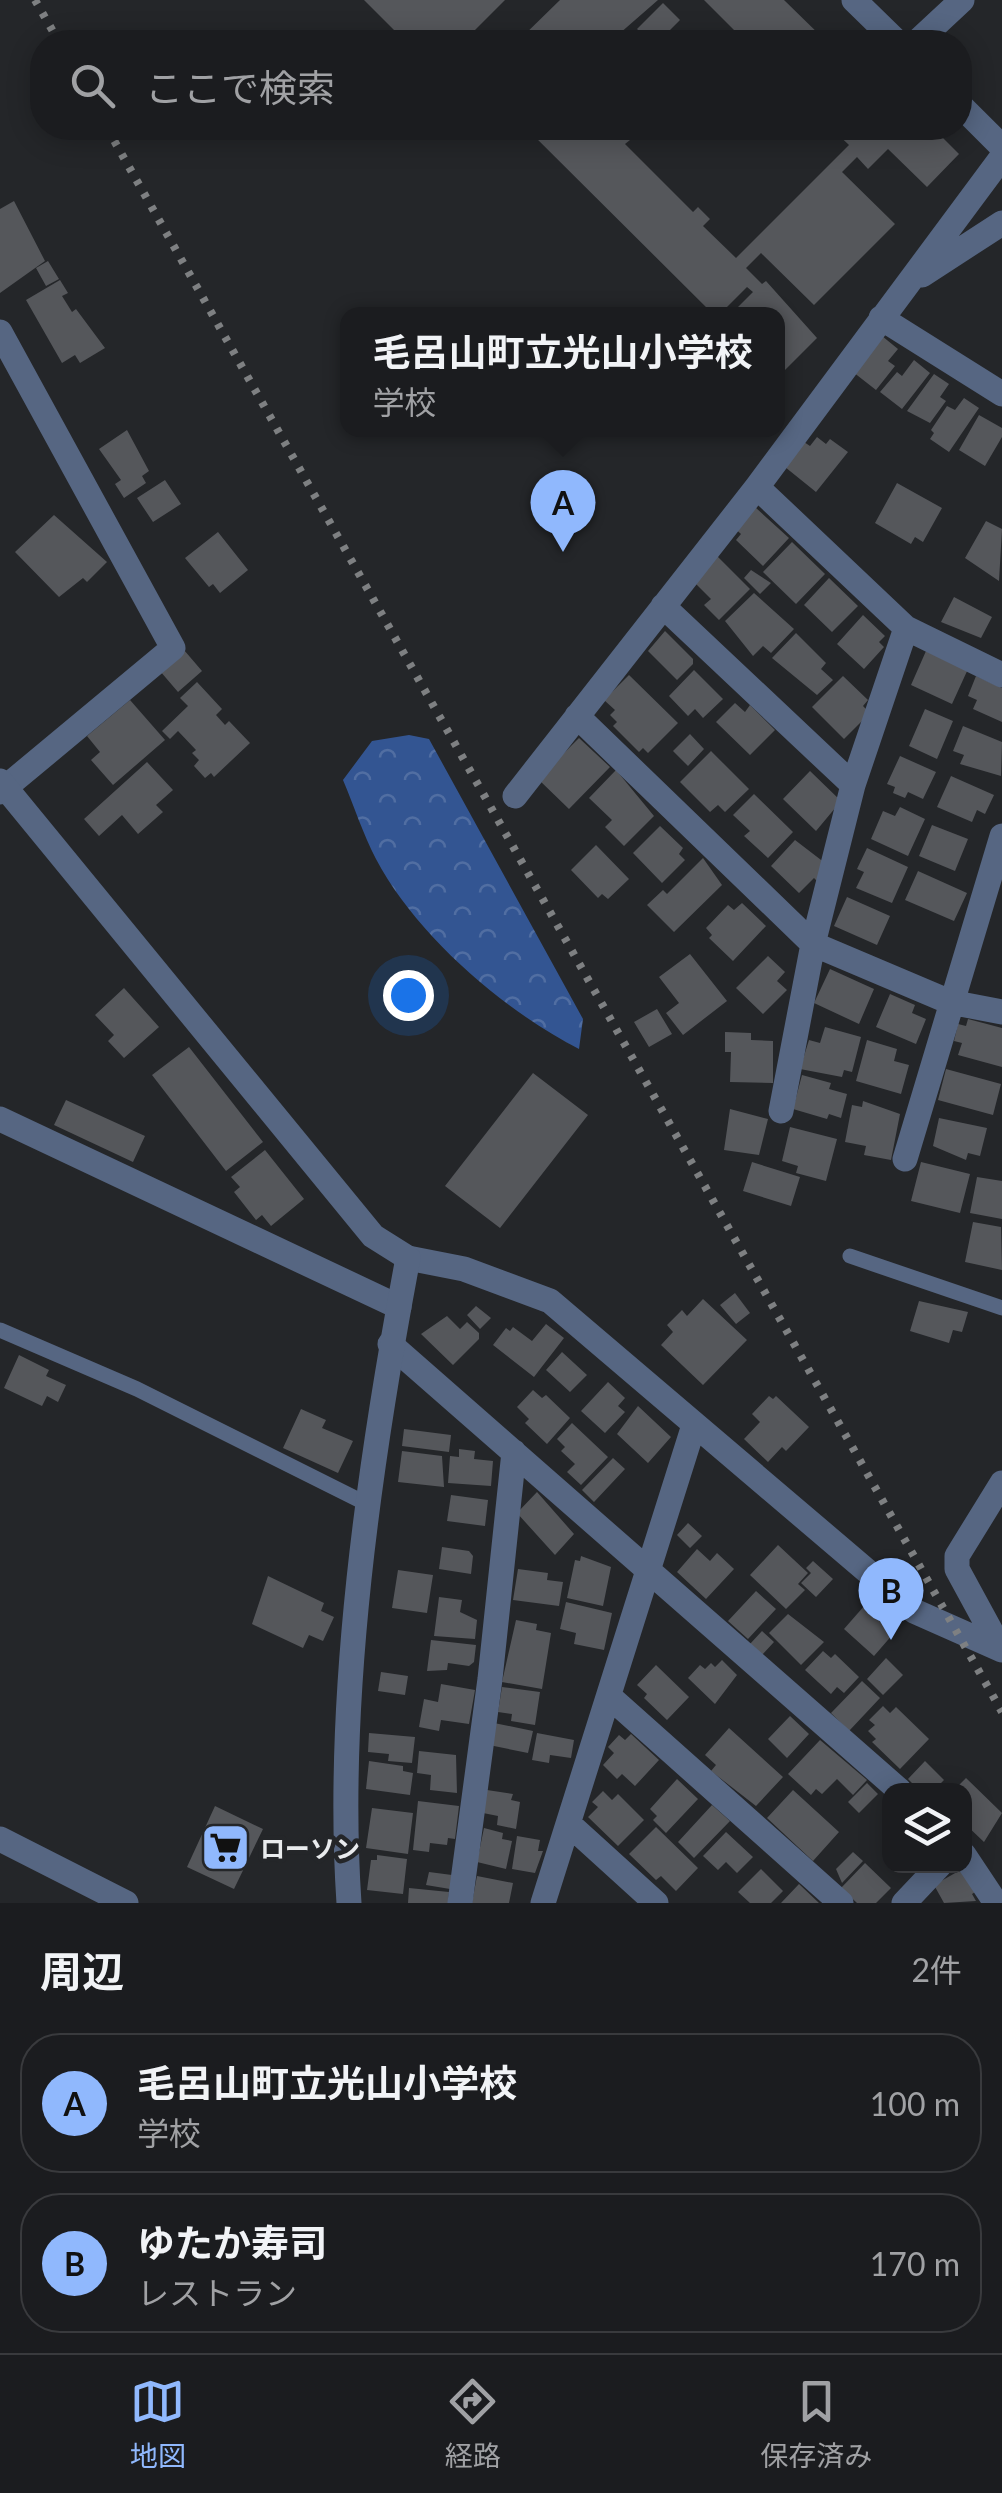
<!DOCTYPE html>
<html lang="ja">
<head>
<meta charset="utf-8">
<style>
	:root { --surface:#1b1c1f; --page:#28292c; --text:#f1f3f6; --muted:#a0a1a4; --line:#393a3d; --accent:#90b8fd }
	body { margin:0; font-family:Lato,"Noto Sans JP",sans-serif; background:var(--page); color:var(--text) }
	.controls { position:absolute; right:30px; bottom:30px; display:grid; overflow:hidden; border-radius:20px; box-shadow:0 5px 25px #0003 }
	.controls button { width:90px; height:90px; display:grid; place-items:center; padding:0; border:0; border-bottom:2px solid var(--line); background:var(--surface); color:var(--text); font:50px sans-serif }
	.you { position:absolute; left:408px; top:995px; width:35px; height:35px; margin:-25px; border:8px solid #fff; border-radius:50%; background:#1a73e8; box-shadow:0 0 0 15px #1a73e833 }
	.badge { display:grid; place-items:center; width:65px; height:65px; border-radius:50%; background:var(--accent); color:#111; font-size:32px; font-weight:700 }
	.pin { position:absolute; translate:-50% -82px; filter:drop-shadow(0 2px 5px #0008) }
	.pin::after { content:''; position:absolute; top:52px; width:35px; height:30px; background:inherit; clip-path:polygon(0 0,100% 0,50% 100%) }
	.popup { position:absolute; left:340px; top:307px; width:445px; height:130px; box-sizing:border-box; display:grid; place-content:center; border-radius:20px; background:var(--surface); filter:drop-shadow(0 2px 8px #0005); font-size:32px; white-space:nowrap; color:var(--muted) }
	.popup b { font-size:38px; color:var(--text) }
	.popup::after { content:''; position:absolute; left:50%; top:100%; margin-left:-20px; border:20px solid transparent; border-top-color:var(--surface) }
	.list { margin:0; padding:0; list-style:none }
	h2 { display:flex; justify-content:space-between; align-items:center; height:130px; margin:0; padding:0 40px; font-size:42px }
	h2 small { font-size:32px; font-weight:400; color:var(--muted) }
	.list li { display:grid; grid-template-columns:65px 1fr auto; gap:30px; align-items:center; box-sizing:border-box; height:140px; margin:0 20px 20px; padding:0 20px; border:2px solid var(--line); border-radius:40px }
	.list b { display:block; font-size:38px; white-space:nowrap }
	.list p { margin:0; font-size:32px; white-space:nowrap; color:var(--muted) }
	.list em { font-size:32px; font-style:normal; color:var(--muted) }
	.icon { flex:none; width:55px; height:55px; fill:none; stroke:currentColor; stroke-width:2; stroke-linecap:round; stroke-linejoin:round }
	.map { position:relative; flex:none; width:1002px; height:1903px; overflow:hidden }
	.search { position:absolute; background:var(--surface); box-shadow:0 5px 25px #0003; left:30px; right:30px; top:30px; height:110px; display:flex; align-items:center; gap:25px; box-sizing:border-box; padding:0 35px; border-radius:40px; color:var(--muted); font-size:38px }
	.sheet { height:450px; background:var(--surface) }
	nav { display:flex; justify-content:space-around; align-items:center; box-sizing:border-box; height:140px; border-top:2px solid var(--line); background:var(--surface); font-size:28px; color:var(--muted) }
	nav a { display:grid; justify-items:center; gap:5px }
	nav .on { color:var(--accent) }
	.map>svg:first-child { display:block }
	.forest { fill:url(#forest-crowns) }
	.building { fill:#55575b }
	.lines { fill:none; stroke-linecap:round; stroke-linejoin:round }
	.service { stroke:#566682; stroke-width:15 }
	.minor { stroke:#566682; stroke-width:25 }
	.tertiary { stroke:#566682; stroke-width:25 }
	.rail { stroke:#7e8082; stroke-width:8; stroke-dasharray:5 10; stroke-linecap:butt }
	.labels { text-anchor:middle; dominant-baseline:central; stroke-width:9; stroke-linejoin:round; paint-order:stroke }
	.poi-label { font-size:25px; font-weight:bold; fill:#e9ebed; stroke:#242629; text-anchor:start }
</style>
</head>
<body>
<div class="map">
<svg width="1002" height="1903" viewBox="0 0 1002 1903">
	<defs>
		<pattern id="forest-crowns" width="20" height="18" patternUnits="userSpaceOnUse" patternTransform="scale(2.5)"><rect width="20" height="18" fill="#335592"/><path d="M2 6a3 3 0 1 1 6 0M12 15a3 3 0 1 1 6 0" fill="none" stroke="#516ea2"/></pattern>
	</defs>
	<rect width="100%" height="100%" fill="#242629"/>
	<!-- forest -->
	<path class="forest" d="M409 735 429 739 583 1019 579 1049C503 1010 416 935 376 859 363 834 354 806 343 780L372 741Z"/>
	<!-- building -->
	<path class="building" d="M364 0H505L463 42H406Z
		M560 0H658L619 34 622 37 616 42H517Z
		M704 0H784L827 42H746Z
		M663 3 680 20 667 33 676 42H651L637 29Z
		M526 128H618L630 140 625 144 693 212 698 207 710 219 703 226 736 258 849 145 831 128H909L913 131 933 128 959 154 927 187 888 149 868 169 857 157 842 172 895 224 814 305 761 253 746 268 762 284 766 281 817 338 785 370 778 363V314H731L753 292 747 287 720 314H713Z
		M14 201 45 261 0 293V209Z
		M48 261 59 279 46 286 36 268Z
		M60 280 68 293 62 296 72 312 76 309 105 348 80 363 75 355 62 363 26 300Z
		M882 336 898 349 888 361 895 366 876 390 853 372Z
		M914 360 930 373 902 409 880 392 897 372 902 376Z
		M934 374 949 384 940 397 946 401 930 423 907 411Z
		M964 398 979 408 949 452 930 439 934 433 931 430 947 406 955 410Z
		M979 415 1002 428V437L985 466 959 450Z
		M127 430 149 471 142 476 146 483 124 498 115 484 121 480 99 449Z
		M817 437 826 444 830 439 848 452 816 492 785 467 804 442 810 446Z
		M165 480 181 504 153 522 137 498Z
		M897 483 942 508 923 542 915 537 911 544 875 523Z
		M755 507 789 538 763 566 736 540 741 534 732 526Z
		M54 515 107 562 87 582 83 578 59 597 15 552Z
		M986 521 1002 529 999 581 965 558Z
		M218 532 248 570 220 593 213 584 209 587 185 558Z
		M792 542 825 574 796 604 763 572Z
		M715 554 750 589 719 620 704 605 711 599 694 582Z
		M751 570 771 583 760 594 744 578Z
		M829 578 858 606 832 632 804 605Z
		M754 593 794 629 771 653 763 646 753 656 725 621Z
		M954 597 992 617 981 638 941 622Z
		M863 615 885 636 879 642 884 647 864 669 837 644Z
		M665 631 693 659V664L677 680 648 651Z
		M796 633 826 663 821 669 833 680 817 695 772 658Z
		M184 650 202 671 178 692 160 671Z
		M926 651 968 669 952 704 911 685Z
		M694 670 723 699 703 718 695 709 688 716 669 696Z
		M629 675 678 723 648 753 643 748 639 752 613 726 617 722 610 715 615 710 604 700Z
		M843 676 868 700 863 706 870 713 844 739 812 707Z
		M976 676 1002 688V722L973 709 977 700 968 696Z
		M197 682 222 709 216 715 225 725 229 721 250 743 214 777 211 773 205 778 194 766 199 760 192 753 196 750 178 731 170 739 162 731 188 706 180 698Z
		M130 700 165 740 113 785 91 760 100 752 87 736Z
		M735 703 745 712 750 705 775 730 750 755 716 722Z
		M925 709 953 721 937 759 909 746Z
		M963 726 1002 742 1001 776 960 764 964 755 953 751Z
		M690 734 704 749 688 766 673 751Z
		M579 738 610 767 569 809 538 779Z
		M711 751 749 789 725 812 718 805 710 812 680 782Z
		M900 756 936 772 923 799 908 792 905 798 893 793 895 787 887 784Z
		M147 762 173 790 156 805 163 812 138 834 122 815 99 836 84 819Z
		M616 770 654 816 624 846 605 827 612 820 589 798Z
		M810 771 841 801 816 831 783 799Z
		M951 776 994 795 985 814 977 810 972 822 937 807Z
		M754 794 793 832 768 858 744 836 750 831 733 815Z
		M900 807 925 819 908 856 871 839 883 811 895 816Z
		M932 825 968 839 955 871 919 856Z
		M660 826 683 848 679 854 685 860 662 883 633 853Z
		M795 840 825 863 817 881 814 878 799 893 771 866Z
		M596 845 629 879 608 899 602 894 598 898 571 870Z
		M867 848 908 867 892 903 856 888 864 872 857 869Z
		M703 858 722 885 674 932 647 905 663 890 667 894Z
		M918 871 967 893 954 921 905 900Z
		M847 897 890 916 877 945 834 926Z
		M742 903 766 926 733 961 709 938 712 935 706 928 728 905 734 910Z
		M690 954 727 1001 683 1035 666 1013 679 1003 659 977Z
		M768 956 785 972 777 981 787 990 763 1014 736 988Z
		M830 969 874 989 859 1024 814 1003Z
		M124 988 159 1027 124 1058 108 1041 114 1035 95 1015Z
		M890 994 915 1005 912 1013 926 1019 916 1044 876 1027Z
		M657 1009 672 1034 649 1047 634 1022Z
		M968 1019 1002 1028V1067L958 1055 962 1043 954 1041 958 1024 966 1026Z
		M825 1027 861 1037 852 1072 844 1070 842 1077 800 1069 809 1040 820 1043Z
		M725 1032 751 1033V1040L773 1041V1083L730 1082 731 1052H725Z
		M867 1040 897 1049 894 1061 909 1065 901 1094 856 1081Z
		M189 1047 263 1142 226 1171 152 1075Z
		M946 1069 1001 1084 993 1115 938 1100Z
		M533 1073 588 1115 500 1228 445 1186Z
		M802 1075 831 1083 829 1089 847 1094 841 1118 829 1114 827 1119 793 1109Z
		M66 1100 145 1136 133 1162 54 1125Z
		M863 1101 900 1114 891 1160 864 1155 866 1146 845 1142 852 1105 862 1107Z
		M730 1109 768 1119 759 1155 724 1150Z
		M939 1118 987 1128 980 1156 968 1153 966 1160 933 1146Z
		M790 1127 837 1139 826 1181 796 1173 798 1166 782 1161Z
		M265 1150 304 1199 271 1226 262 1215 256 1220 234 1192 240 1187 231 1177Z
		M752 1162 800 1177 791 1206 743 1191Z
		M921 1162 970 1174 960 1213 911 1201Z
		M977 1177 1002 1181V1219L970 1213Z
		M973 1222 1001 1227 1002 1270 965 1262Z
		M735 1293 750 1313 736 1324 720 1305Z
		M703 1299 747 1340 703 1385 661 1345 673 1332 667 1325 682 1310 687 1316Z
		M919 1301 968 1312 962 1332 953 1330 949 1343 910 1331Z
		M476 1306 491 1318 480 1329 467 1315Z
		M447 1316 460 1329 467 1322 479 1333V1339L453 1365 421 1334Z
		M546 1324 564 1338 534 1377 493 1345 506 1328 510 1331 513 1327 532 1341Z
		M562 1352 587 1375 570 1392 546 1370Z
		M19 1355 49 1370 46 1376 66 1385 58 1402 47 1396 42 1406 4 1388Z
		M608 1382 625 1398 618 1406 625 1412 605 1433 581 1411Z
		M533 1390 542 1398 546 1395 570 1418 547 1444 525 1423 529 1419 517 1407Z
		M769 1396 773 1399 776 1396 809 1427 786 1451 782 1447 768 1462 744 1439 760 1422 752 1414Z
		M638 1406 671 1437 648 1463 617 1434Z
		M301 1409 326 1420 322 1428 353 1441 338 1473 283 1448Z
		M572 1423 608 1457 581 1485 567 1472 575 1464 561 1451 565 1447 557 1439Z
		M404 1429 451 1435 449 1452 402 1446Z
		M459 1449 475 1451 474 1459 493 1461 491 1486 448 1483 450 1456 459 1457Z
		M402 1451 442 1456 444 1487 398 1482Z
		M613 1458 625 1469 594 1502 582 1490Z
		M537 1492 574 1534 555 1555 517 1513Z
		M451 1495 488 1500 485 1526 447 1521Z
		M688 1523 702 1536 690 1548 677 1535Z
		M778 1545 808 1573 798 1584 805 1590 786 1609 750 1575Z
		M442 1547 469 1551 473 1556 471 1574 439 1569Z
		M697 1549 710 1561 717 1553 734 1569 706 1599 677 1572Z
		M581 1556 611 1567 603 1606 567 1598 575 1560 580 1561Z
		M813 1561 833 1579 816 1597 801 1583 811 1573 806 1568Z
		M518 1569 548 1573 547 1580 563 1582 559 1606 513 1600Z
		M398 1570 433 1575 427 1613 392 1608Z
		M268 1576 324 1603 321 1611 334 1617 323 1641 309 1635 303 1648 252 1624Z
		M756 1591 776 1609 748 1639 728 1621Z
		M439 1597 462 1600 460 1612 477 1620 475 1639 434 1636Z
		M566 1602 612 1613 604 1650 574 1644 576 1633 560 1629Z
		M865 1605 894 1633 874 1656 844 1629Z
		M788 1614 824 1642 801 1665 769 1633Z
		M516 1620 537 1624 536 1630 551 1633 542 1689 502 1682Z
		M762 1631 774 1642 762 1655 750 1644Z
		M431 1640 476 1645 474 1662 469 1666 448 1663 447 1670 427 1671Z
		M823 1651 831 1658 835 1654 859 1677 844 1693 837 1687 831 1694 805 1670Z
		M886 1658 903 1675 883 1695 867 1679Z
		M722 1660 737 1675 715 1704 688 1678 700 1665 705 1669 711 1663 715 1667Z
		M656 1665 689 1697 667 1720 644 1698 647 1694 637 1685Z
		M381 1672 408 1676 405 1695 378 1691Z
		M862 1681 880 1698 849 1731 831 1713Z
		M441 1684 475 1690 469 1724 441 1720 439 1731 419 1727 424 1699 438 1702Z
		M502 1687 540 1692 535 1725 511 1721 512 1714 498 1712Z
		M883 1706 890 1713 896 1707 929 1739 900 1769 872 1742 876 1739 868 1731 875 1725 869 1720Z
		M790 1716 809 1734 787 1758 768 1739Z
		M494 1723 533 1731 528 1753 489 1745Z
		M729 1728 783 1777 756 1806 711 1771 716 1765 705 1755Z
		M369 1733 415 1737 412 1763 388 1761 389 1754 368 1752Z
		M537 1733 574 1740 571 1758 550 1755 549 1763 532 1760Z
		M631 1734 659 1760 635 1786 622 1774 617 1779 603 1765 614 1753 608 1747 619 1735 625 1740Z
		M820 1740 867 1780 853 1795 837 1779 822 1794 816 1789 811 1795 788 1774Z
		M419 1751 456 1755 457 1793 430 1790 431 1775 417 1773Z
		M369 1761 403 1766V1771L413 1773 410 1795 366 1789Z
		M925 1761 944 1780 934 1790H919L908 1779Z
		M966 1778 1002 1813 984 1842 964 1823V1790H954Z
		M677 1779 698 1799 666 1833 653 1820 657 1816 650 1809Z
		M867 1783 878 1794 859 1813 848 1802Z
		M487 1790 513 1794 511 1800 520 1802 516 1829 497 1825 498 1816 483 1813Z
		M793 1790 839 1832 813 1861 767 1818Z
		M603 1791 612 1800 618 1794 644 1820 618 1846 588 1817 598 1807 592 1802Z
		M418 1801 459 1806 455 1839 448 1838 447 1845 430 1843 429 1852 413 1850Z
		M712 1805 730 1821 694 1858 678 1842Z
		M215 1806 263 1829 234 1889 187 1867Z
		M372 1808 413 1813 408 1854 366 1848Z
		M656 1827 698 1868 676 1891 661 1876 656 1880 629 1854Z
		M484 1828 503 1833 502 1839 512 1841 506 1869 477 1862Z
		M726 1832 753 1857 737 1873 726 1862 718 1870 703 1856Z
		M517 1836 540 1840 538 1851H543L535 1873 512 1869Z
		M853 1852 863 1861 842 1883 836 1869Z
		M377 1855 407 1859 403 1894 367 1890 371 1860H377Z
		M865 1863 891 1888 876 1903H857L841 1888Z
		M964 1868 977 1891 972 1894 976 1901 944 1903 934 1885Z
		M761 1869 783 1891 771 1903H750L738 1892Z
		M429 1872 452 1875 450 1889 426 1885Z
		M477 1876 513 1883 509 1903H472Z
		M799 1884 819 1903H781Z
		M409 1888 449 1892 448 1903H408Z"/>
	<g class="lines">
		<!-- service -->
		<path class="service" d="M850 1256 1002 1308
			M0 1330 137 1389 371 1506"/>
		<!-- minor -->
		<path class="minor" d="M854 0 897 42
			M917 42 962 0
			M960 105 1002 147
			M922 275 1002 223
			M881 318 1002 394
			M0 332 173 648 0 792
			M757 487 906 628 1002 675
			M663 606 853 785
			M577 716 813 944 950 1002 1002 1012
			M515 796 757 487 1002 157
			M781 1111 813 944 853 785 906 628
			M0 1119 399 1307
			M905 1159 1002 836
			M408 1258 464 1269 550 1301 914 1611 1002 1650
			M390 1344 899 1790
			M1000 1648 957 1569V1556L1002 1483
			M610 1697 841 1903
			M569 1824 656 1903
			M0 1839 126 1903
			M964 1855 996 1903
			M460 1903 490 1679 514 1452
			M543 1903 694 1425
			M904 1903 939 1866"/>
		<!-- tertiary -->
		<path class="tertiary" d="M0 781 373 1236 408 1258C370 1459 335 1698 349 1903"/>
		<!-- rail -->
		<path class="rail" d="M35 0 59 42
			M107 128 1002 1712"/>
	</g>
	<!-- icons -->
	<defs>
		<symbol id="supermarket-square" viewBox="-11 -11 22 22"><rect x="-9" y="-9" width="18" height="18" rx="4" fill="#90b8fd" stroke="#242629"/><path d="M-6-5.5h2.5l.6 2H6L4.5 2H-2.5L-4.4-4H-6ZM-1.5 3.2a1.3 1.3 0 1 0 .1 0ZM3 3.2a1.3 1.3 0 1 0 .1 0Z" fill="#111"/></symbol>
	</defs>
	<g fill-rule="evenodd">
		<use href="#supermarket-square" x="198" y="1820" width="55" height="55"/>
	</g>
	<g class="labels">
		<!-- poi labels -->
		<g class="poi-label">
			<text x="260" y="1848">ローソン</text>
		</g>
	</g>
</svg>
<div class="controls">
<button><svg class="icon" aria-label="layers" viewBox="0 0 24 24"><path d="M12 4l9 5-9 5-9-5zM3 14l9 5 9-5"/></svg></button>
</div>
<div class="you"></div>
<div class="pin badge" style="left:563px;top:552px">A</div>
<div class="popup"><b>毛呂山町立光山小学校</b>学校</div>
<div class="pin badge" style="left:891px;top:1640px">B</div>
<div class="search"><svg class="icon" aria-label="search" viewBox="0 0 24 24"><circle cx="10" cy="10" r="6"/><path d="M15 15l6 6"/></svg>ここで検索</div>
</div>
<section class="sheet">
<h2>周辺<small>2件</small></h2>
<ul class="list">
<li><span class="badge">A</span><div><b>毛呂山町立光山小学校</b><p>学校</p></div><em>100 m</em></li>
<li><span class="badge">B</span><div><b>ゆたか寿司</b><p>レストラン</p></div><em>170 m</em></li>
</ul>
</section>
<nav>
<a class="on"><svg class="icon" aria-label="map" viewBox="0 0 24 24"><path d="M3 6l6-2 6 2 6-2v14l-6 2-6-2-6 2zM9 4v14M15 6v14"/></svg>地図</a>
<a><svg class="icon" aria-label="directions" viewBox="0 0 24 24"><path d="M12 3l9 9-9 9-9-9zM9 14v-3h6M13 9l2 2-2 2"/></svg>経路</a>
<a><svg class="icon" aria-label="saved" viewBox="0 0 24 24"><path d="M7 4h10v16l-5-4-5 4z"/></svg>保存済み</a>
</nav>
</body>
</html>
